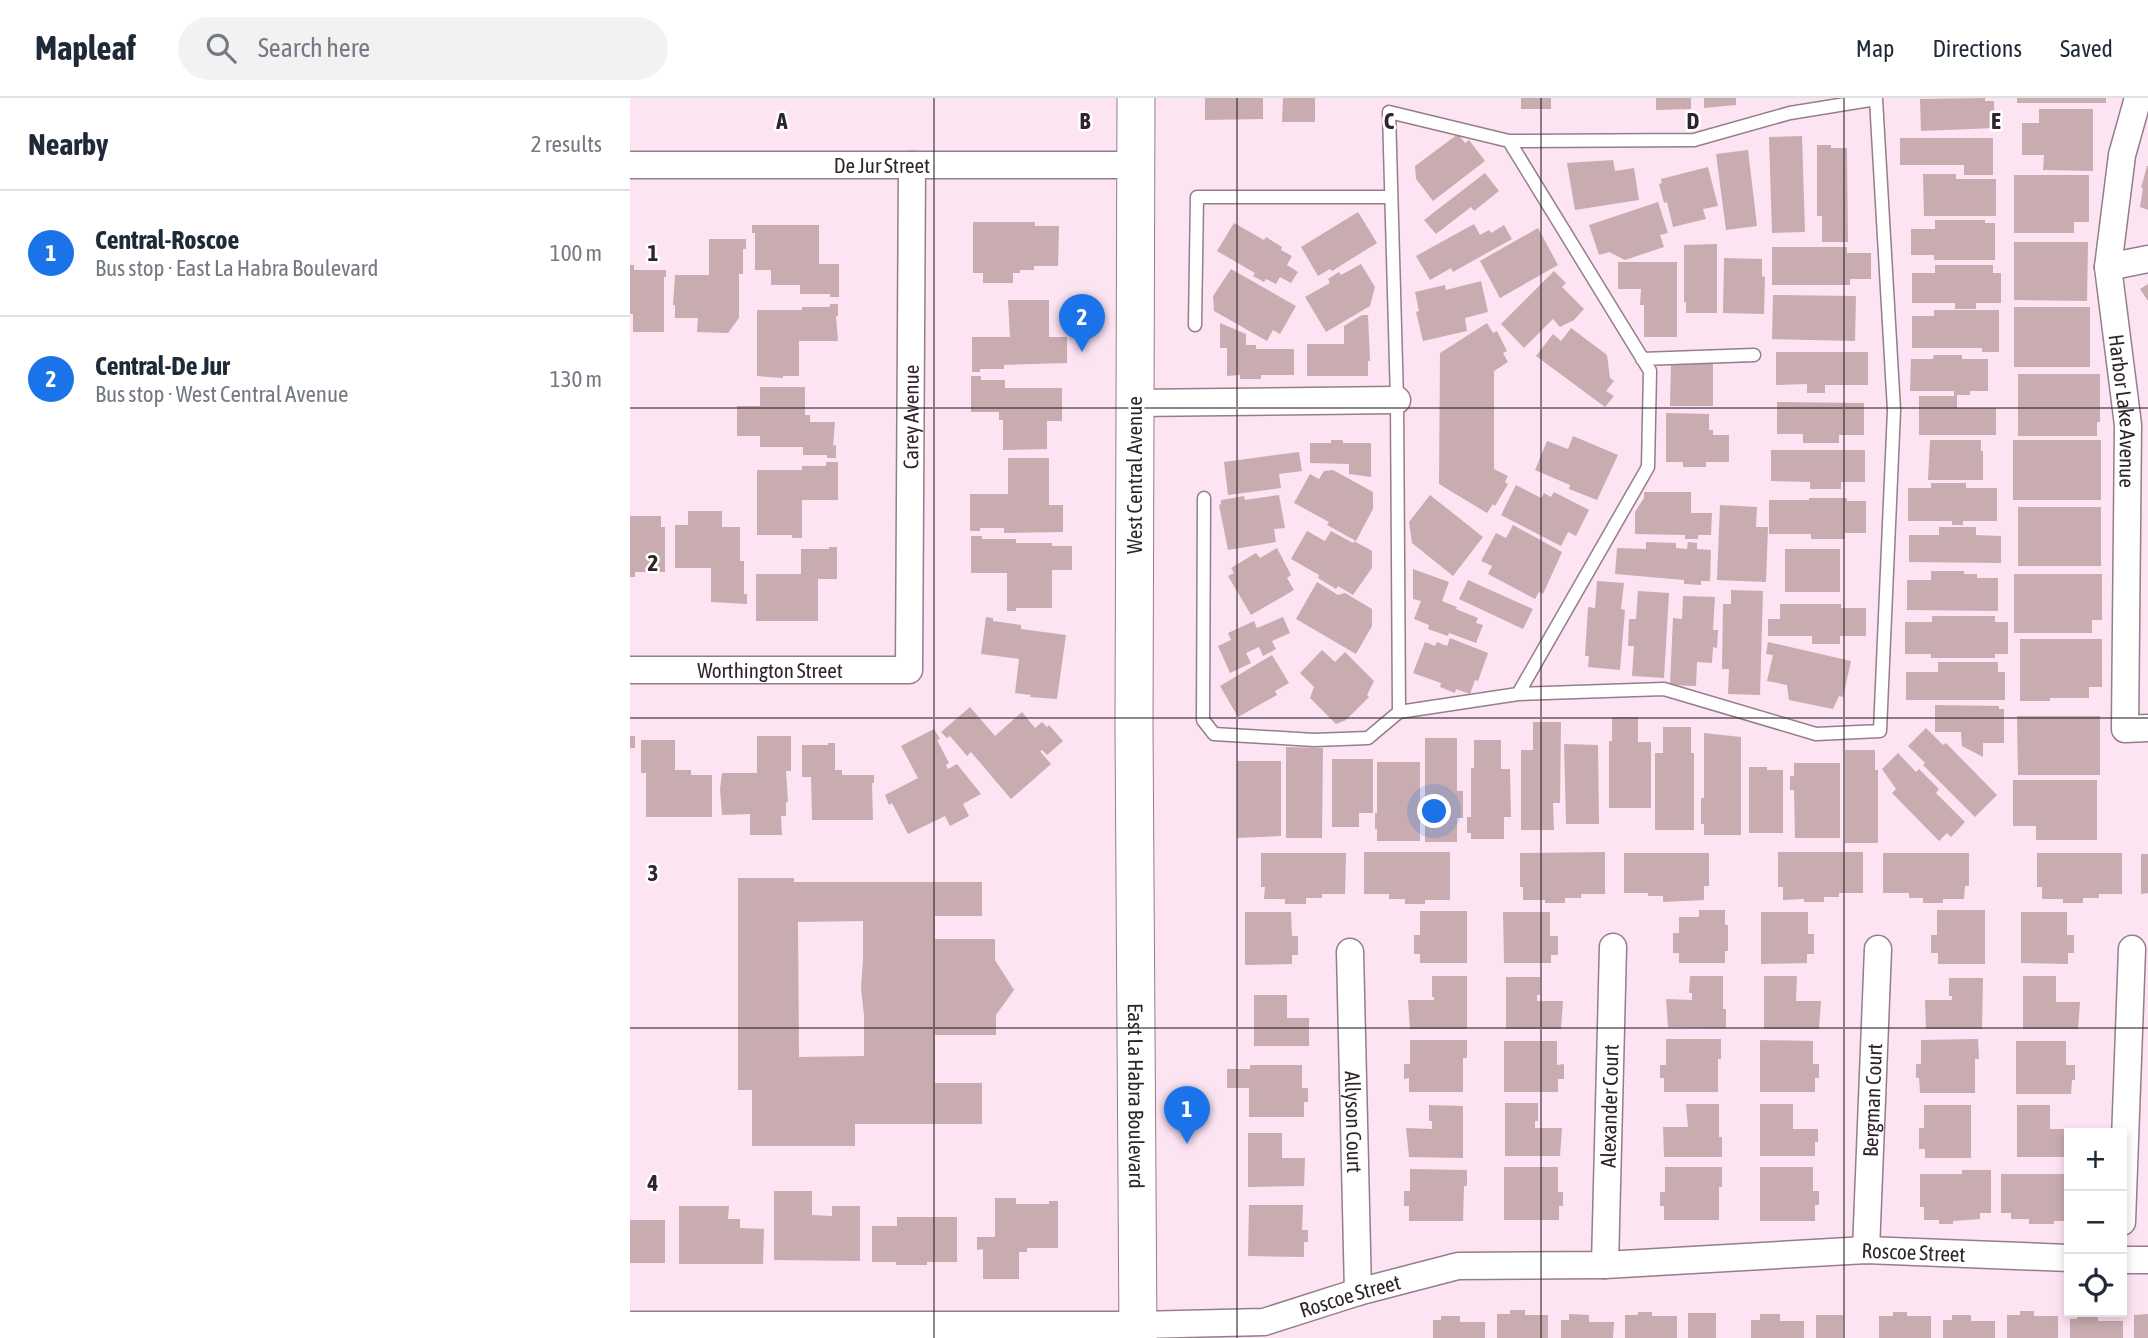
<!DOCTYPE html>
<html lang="en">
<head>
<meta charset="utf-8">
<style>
	:root { --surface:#fff; --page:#f2f2f3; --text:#1f2937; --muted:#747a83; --line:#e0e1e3; --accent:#1a73e8 }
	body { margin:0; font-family:"Asap Condensed",sans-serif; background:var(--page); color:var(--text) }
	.controls { position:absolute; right:21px; bottom:21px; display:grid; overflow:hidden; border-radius:0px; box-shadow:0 4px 10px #0003 }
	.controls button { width:63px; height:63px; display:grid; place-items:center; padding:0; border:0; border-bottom:2px solid var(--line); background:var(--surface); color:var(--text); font:35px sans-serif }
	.you { position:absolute; left:805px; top:714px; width:24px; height:24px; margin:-18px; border:5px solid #fff; border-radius:50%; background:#1a73e8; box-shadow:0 0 0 10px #1a73e833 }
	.badge { display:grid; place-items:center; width:46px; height:46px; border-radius:50%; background:var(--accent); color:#fff; font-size:23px; font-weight:700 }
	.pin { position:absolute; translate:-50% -58px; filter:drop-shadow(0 2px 4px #0008) }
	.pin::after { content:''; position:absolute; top:37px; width:24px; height:21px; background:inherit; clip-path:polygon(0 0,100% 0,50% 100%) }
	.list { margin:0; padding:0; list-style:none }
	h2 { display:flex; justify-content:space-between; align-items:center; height:91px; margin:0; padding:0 28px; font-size:30px }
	h2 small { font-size:23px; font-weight:400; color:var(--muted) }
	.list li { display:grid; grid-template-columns:46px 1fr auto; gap:21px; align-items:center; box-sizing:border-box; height:126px; padding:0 28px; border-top:2px solid var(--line) }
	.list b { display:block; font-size:26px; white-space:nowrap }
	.list p { margin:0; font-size:23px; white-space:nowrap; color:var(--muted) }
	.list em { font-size:23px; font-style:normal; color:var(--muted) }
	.icon { flex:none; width:38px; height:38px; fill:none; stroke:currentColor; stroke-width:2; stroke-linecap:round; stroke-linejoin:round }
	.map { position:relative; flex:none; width:1518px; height:1240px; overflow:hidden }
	header { display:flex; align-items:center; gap:42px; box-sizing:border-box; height:98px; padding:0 35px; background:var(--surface); border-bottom:2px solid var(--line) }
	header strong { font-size:33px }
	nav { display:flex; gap:38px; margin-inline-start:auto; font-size:24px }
	.search { width:490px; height:63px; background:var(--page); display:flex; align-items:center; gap:18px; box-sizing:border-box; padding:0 24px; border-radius:38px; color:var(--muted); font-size:26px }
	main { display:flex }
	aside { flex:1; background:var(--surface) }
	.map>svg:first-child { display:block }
	.building { fill:#c9acb0; fill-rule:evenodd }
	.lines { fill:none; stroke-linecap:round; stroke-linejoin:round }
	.lane-casing { stroke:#947e8b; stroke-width:15 }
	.street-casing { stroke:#947e8b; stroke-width:29 }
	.secondary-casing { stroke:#947e8b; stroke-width:39 }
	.lane { stroke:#fff; stroke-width:12 }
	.street { stroke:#fff; stroke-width:26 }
	.secondary { stroke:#fff; stroke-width:37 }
	.grid { fill:none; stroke:#2e252b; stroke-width:2; stroke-opacity:0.55 }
	.labels { text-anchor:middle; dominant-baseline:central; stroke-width:5; stroke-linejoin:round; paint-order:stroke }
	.street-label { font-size:21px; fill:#2e252b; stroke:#fff }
	.grid-label { font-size:23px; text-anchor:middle; font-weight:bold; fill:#2e252b; stroke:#fff; stroke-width:5; stroke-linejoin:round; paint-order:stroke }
</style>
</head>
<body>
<header>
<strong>Mapleaf</strong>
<div class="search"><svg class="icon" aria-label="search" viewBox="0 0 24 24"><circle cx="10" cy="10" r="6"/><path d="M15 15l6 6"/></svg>Search here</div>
<nav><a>Map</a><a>Directions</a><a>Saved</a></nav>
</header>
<main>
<aside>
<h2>Nearby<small>2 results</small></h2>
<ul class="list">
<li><span class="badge">1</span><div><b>Central-Roscoe</b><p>Bus stop · East La Habra Boulevard</p></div><em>100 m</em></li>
<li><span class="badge">2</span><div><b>Central-De Jur</b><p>Bus stop · West Central Avenue</p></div><em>130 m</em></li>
</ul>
</aside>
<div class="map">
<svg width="1518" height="1240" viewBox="0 0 1518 1240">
	<rect width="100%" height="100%" fill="#fde4f3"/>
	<!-- building -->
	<path class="building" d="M575 0H633V21L575 22Z
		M653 0H685V24H652Z
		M891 0H921V11H891Z
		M1026 0H1061V11L1026 12Z
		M1074 0H1106V7L1074 10Z
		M1355 0V3H1364L1365 30 1291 33 1290 1Z
		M1387 0H1476V5H1387Z
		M1409 11H1463V73L1413 72 1414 57H1392V25H1409Z
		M828 36 835 45 839 42 855 63 803 103 786 81 785 68Z
		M1172 38 1175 134 1142 135 1139 39Z
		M1270 40H1363V77H1334V67H1270Z
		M1187 47H1201V50H1217L1218 144H1192V118H1187Z
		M1118 52 1127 128 1096 132 1086 56Z
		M983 62 985 73 1004 70 1009 102 945 112 937 65Z
		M1517 68H1518V112L1510 109 1513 90H1511Z
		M1078 69 1088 108 1073 111 1076 121 1043 129 1037 104 1034 105 1029 86 1032 85 1031 81Z
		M855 75 869 93 844 113 841 109 806 136 794 122Z
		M1293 76H1326V81H1366V118H1294Z
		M1384 77H1459V124H1444V135H1384Z
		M1028 104 1038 135 1030 137 1034 149 995 162 979 154 969 157 959 127Z
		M728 114 747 145 702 173 700 171 688 178 671 149Z
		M1305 122H1355V125H1365V162H1304V157H1281V131H1305Z
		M343 124H405V128H429L428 168H404V172H390V175H383V185H353V175H343Z
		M604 125 634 142 636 139 652 149 651 152 662 158 657 167 668 174 661 185 650 179 646 186 636 181 634 184 623 178 625 175 587 153Z
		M844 126 850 137 859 132 861 135 874 127 882 141 823 174 821 170 800 182 786 158Z
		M122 127H189V166H209V199H200V196H170V187H141V172H125V135H122Z
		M908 130 928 167 870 200 850 163Z
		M79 141H116V151H113V176H109V220L98 235 67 234 68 220H45V207H43L45 177H79Z
		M1384 144H1458L1457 203 1384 202Z
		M1087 146V215H1056V204H1054V147Z
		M1142 149H1217V155H1241V181H1220V187H1142Z
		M1094 160 1132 161V178L1135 179 1134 216 1093 215Z
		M988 164H1047V239H1014V207H1010L1011 191H988Z
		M731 166 745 189 740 208 696 234 675 199 700 185 698 181 709 174 711 177Z
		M0 167H4V172H36V179H34V234H3V216H0Z
		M1305 167H1363V175H1371V205H1346V211H1325V205H1282V175H1305Z
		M601 171 666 208 650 236 643 232 637 243 584 213 583 198Z
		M924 173 936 185 932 189 954 211 944 222 930 229 923 221 894 250 871 226Z
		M851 183 858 214 835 220 837 233 793 243 786 214 789 213 785 194 815 187 816 192Z
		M1518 186V203L1510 191Z
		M1143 197 1226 198 1225 243 1142 241Z
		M378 202H419V239H437V265L374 267V271H350V274H342V239H380Z
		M200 206H208V218H206L208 243H169V278H153V280L127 278V212H172V209H200Z
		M1384 209H1460V269H1384Z
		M1304 212H1369V254H1352V250H1282V218H1304Z
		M732 217H738L740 263H738V278H677V246H714V228Z
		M590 225 616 236V247H626V251H664V277H631V281H610V277L597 278V250H590Z
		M857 225 863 235 867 233 877 253 873 255 878 264 864 273V371L878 378 875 384 878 386 865 408 863 406 857 415 809 386 810 255Z
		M941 230 977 257 980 280 984 283 976 293 984 298 975 309 906 258 923 236 931 243Z
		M1146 254H1238V287H1195V295H1177V286L1146 287Z
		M1304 257H1332V261H1358V293H1340V297H1327V310H1366V337H1289V298H1324V293H1280L1281 261H1303Z
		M1041 265 1083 266V308H1040Z
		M1388 276H1470V324H1467V338H1388Z
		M341 278H351V282H375V290H432V323H417V351L373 352V322H369V314H341Z
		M130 289H175V317H180V324H205L203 348 206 347V360H197V357H173V349H130V338H107V308H130Z
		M1147 304 1234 305V337H1209V345H1173V336H1147Z
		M1036 315 1079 316V332H1083V337H1099V364H1076V369H1053V364H1036Z
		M943 338 988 357 967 402 939 391 940 387 905 372 917 343 938 351Z
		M701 342H713V345H741V379L719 376V366L680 365V345H701Z
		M1300 342H1351V353H1353V382H1298Z
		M1383 342H1471V402H1383Z
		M1141 352H1235V384H1211V391H1180V384L1141 383Z
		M669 354 672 373 649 376 651 390 598 397 594 364Z
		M378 360H419V407H433V434L374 435V430H350V433H340V396H378Z
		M196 364H208V402H172V440H162V437H127V372H172V368H196Z
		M703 372 743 394V411L726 443 697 427 699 424 664 405 680 376 689 381 694 373Z
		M1301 385H1336V390H1367V423H1333V427H1322V423H1278V390H1301Z
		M886 387 911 400 914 395 921 399 924 394 959 412 946 438 938 434 931 448 871 417Z
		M1014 394H1061V415H1082L1081 437H1068V441H1055V437L1005 436V414L1014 400Z
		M649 397 655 430 644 431 646 444 598 452 589 407 591 406V402L614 398 615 402Z
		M800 397 853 439 823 478 782 445 779 424Z
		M1179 400H1217V403H1236V435H1215V441H1181V436H1139V402H1179Z
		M1090 407 1127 409 1126 429H1138L1136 484 1087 482Z
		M1388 409H1471V468H1388Z
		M58 413H92V429H110V463H114V496H117V506L81 504V470H45V427H58Z
		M0 418H31V429H35V474H5V479H0Z
		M883 427 932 454 913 496 909 494 905 501 858 476 862 468 851 463 866 435 876 440Z
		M1309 429H1346V437L1371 438V465L1279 464V437H1309Z
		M677 433 695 443 701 433 723 445 724 443 742 453V470L723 497 708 488 706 491 688 480 689 477 661 461Z
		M341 438H352V441H386V445H422V448H442V472H422V510H386V513H377V475H341Z
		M1016 444 1046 445V450L1057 451 1058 444 1067 445V451L1081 452 1080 483H1071V487L1054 486V482L985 476 987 450 1016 451Z
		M199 449H207V481H188V523H126V476H171V451H199Z
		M647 450 661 477 657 480 664 492 621 517 598 478 604 475 601 470 626 455 630 460Z
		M1155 451H1210V494H1155Z
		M783 471 819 484 812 503 827 509 826 511 848 520 846 525 853 527 846 545 819 535 818 538 798 531 799 527 784 521 791 503 783 501Z
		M1301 473H1334V476H1347V480H1368V513L1277 512V482H1301Z
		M1384 476H1472V522H1462V535H1384Z
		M838 482 903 511 893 531 829 501Z
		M967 483 994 485 991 511 995 512 990 572 958 569 959 558H955L958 509 965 510Z
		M687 484 708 497 715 495 742 511V528L726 556 666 521Z
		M1101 492 1133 493 1130 597 1098 596 1099 571H1092L1093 506H1101Z
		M1008 493 1039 495 1034 580 1002 578 1004 548H998L999 521H1006Z
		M1053 498 1085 499 1083 532H1088L1087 550 1083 549 1082 565 1067 564 1066 588 1040 587 1043 520 1052 521Z
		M1150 506H1211V510H1236V538H1210V546H1182V538H1138V521H1150Z
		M1302 518H1365V524H1378V556H1365V560H1301V556H1275V524H1302Z
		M356 519 363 520V523L391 527V531L436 537 427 601 400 599 401 597 385 595 389 561 351 556Z
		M653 519 660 535 642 543 646 551 633 558 629 549 616 555 621 565 600 575 588 548 601 542 598 535 624 523 627 530Z
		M820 540 858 555 848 583 845 582 840 596 826 591 825 595 810 589 811 585 783 575 795 544 805 548 807 544 817 548Z
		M1390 541H1472V589H1459V600H1420V603H1390Z
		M1138 544 1221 563 1213 599 1209 598 1203 611 1159 602 1157 587 1137 583 1143 557 1136 556Z
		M692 552 705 564 715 554 744 583 737 597 739 599 716 622 706 626 680 600 684 589 670 575Z
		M642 557 659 585 645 593 647 597 608 619 590 588Z
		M1308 564H1368V574H1375V602H1276V574H1308Z
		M1305 607 1369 608V611H1374V645H1353V659L1332 648 1331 634H1305Z
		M340 609 365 638 392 614 405 630 412 624 417 629 419 627 433 643 417 657 412 652 410 653 421 666 381 701 341 654 337 658 320 638 317 640 311 634Z
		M1387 618H1470V677H1388Z
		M982 619H1008V644H1021V710H979V643H982Z
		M903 624H931L930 705H923L924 732H891V652H903Z
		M1033 629H1061V655H1064V732H1025V655H1033Z
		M1296 630 1313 647 1316 645 1367 697 1345 719 1293 667 1295 665 1278 648Z
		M304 631 310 641 307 642 319 665 316 667 318 671 327 666 351 696 333 706 339 718 320 728 315 718 278 736 262 705 259 707 255 697 288 680 271 648Z
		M1074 635 1111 639V737H1074V726H1071V700H1074Z
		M0 638H5V650H0Z
		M127 638H161V673H156L158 704H156V718H151L152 737H120V716L92 717 90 691 92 675H127Z
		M795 640H827V693H833V720H827V744H795Z
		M11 642H45V672H61V677H82V719H16V675H11Z
		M844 642H871V671H880L881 719H874V741H841V735H837V719H841V670H844Z
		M198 645H205V672H212V677H244V685H242L243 722H182L181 679H172V647H198Z
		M934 646 968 647 969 726H936Z
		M656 649 693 650 692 740H656Z
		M1215 652H1245V672H1248V745H1215Z
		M1268 655 1286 674 1289 671 1309 691 1306 695 1335 724 1321 739 1317 735 1309 743 1262 695 1266 691 1252 671Z
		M702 661H743V715H729V729H702Z
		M607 663H651V738L607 740Z
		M747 664H790V743H747V731H745V715H747Z
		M1164 665H1210V740H1165L1164 692H1160V678H1164Z
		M1119 669H1137V672H1153V735H1119Z
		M1383 682H1467V742H1406V728H1383Z
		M734 754H820V802H795V806H775V801H759V796H734Z
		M975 754V796H951V800H935V805H915V802H893V789H890V755Z
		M1148 754H1233V795H1209V799H1194V804H1174V801L1153 802V789H1148Z
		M631 755H716L715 796H692V800H676V806H655V801H634L635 789H631Z
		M994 755H1079V788H1074V802L1033 804V798H1018V795H994Z
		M1253 755H1339V788H1335L1334 801H1313V805H1293V800H1279V795H1253Z
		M1407 755H1492V796H1469V800H1453V805H1433V801H1412V789H1407Z
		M1511 756H1518V795L1511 796Z
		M108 780H164V784H352V818H305V841H365V862L384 892 366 917V937H305V985H352V1026H225V1048H122V992H108ZM233 823V861L231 891 234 917V958L169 959 168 824Z
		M1069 812H1095V827H1098V853H1095V865H1049V855H1043V835H1049V819H1069Z
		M1307 812H1355V866H1308V855H1301V837H1307Z
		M790 813H837V865H790V856H784V837H790Z
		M615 814H661L662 838H668V857H662V866L615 867Z
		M873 814H920V838H928V857H921V865H874Z
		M1131 814H1178V836H1184V856H1177V865L1131 866Z
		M1391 814H1437V837H1444V855H1438V866L1391 865Z
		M802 878H837V931H780L778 902H804V899H802Z
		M1060 878H1093V911H1096V930L1038 929 1036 901 1062 902V895H1059Z
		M1134 878H1167L1166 903H1191L1189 931H1134Z
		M1393 878H1426V904H1450L1448 931H1393Z
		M876 879H910V897H907V903H933L931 931H876Z
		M1319 880H1353L1352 931H1296L1295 902H1322V898H1319Z
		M624 897H657V920H679V948H624Z
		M1036 941H1091V961H1088V994H1034V980H1030V967H1036Z
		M1348 941 1349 961H1345V995H1290L1289 980H1286V966H1291V942Z
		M780 942H837V960H833V994H779V980L774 981V966H780Z
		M1130 942 1183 943V966H1189V980H1185V994H1130Z
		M874 943H927V967L934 966V981H928V994H874Z
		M1386 943H1436V967H1445V982H1442L1441 996H1386Z
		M620 967H672V990H678V1004H674V1019H619V990H597V971H620Z
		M875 1005H908V1023H905V1030H932L930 1058H875Z
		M1056 1006H1089V1039H1092V1059H1034L1033 1029H1058Z
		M1130 1006H1163V1031H1188V1044H1185V1058H1130Z
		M799 1007 833 1008V1060L779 1059 776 1030 802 1031V1023H799Z
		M1294 1007H1341V1060H1295V1051H1289V1030H1294Z
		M1387 1007H1420V1031H1444V1035H1439V1059H1387Z
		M618 1035H652V1060H675L674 1088 618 1089Z
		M874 1069H928V1094H933V1108H929V1122H874Z
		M1035 1069H1092V1089H1089V1122H1034V1108H1030V1094H1035Z
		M1130 1069H1183V1093H1189V1107H1185V1123H1130Z
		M780 1071 837 1072V1088H834L833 1123H779V1108H774V1093H780Z
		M1332 1072H1361V1115H1350V1121L1323 1123V1126H1309V1122H1294V1109H1290V1076H1332Z
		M1371 1076H1439L1438 1123H1424V1126H1399V1121H1381V1115H1371Z
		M144 1093H182V1117L202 1118V1108H230V1163L144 1162Z
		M365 1100H386V1106H419V1103H428V1150H397V1154H389V1181H353V1151L347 1152V1139H365Z
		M619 1107H673L672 1132H678V1144H674V1159L618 1158Z
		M49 1108H99L98 1121H110V1130L134 1131 133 1166H49Z
		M267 1119H327V1164H297V1167H266V1164H242V1128H267Z
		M0 1122H35V1165H0Z
		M880 1212H895V1217H918V1240H867V1216H880Z
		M1390 1213H1404V1218H1428V1240H1377V1217H1390Z
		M1008 1214H1022V1218H1047V1240H995V1217H1008Z
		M1263 1214H1277V1218H1301V1240H1249V1218H1263Z
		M1058 1215H1086V1240H1058Z
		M939 1216 959 1217V1224H984L983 1240H931V1222H939Z
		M1130 1216H1150V1223H1174V1240H1121V1222H1130Z
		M1447 1216H1468V1223H1493V1240H1440V1221H1447Z
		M1518 1216V1240H1504V1217Z
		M1186 1217H1213V1240H1186Z
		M1322 1217H1341V1223H1365V1240H1313V1222H1322Z
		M811 1218H830V1224H855V1240H803V1222H811Z"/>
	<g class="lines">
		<defs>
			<path id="lane" d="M879 43 1020 273 1018 369 888 596
				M565 227 567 99H761
				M1012 261 1124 257
				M574 400 573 622 584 636 684 642 738 640 769 614 888 596 1034 591 1186 636 1250 633 1264 312 1246 1 1160 15 1064 42 879 43 759 14 767 302 769 614"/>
			<g id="street">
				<path id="s1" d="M1508 0 1492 57 1478 169 1498 327 1495 631 1518 630"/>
				<path id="s2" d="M0 67H505"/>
				<path d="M1478 169 1518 161"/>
				<path d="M504 305 767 302"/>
				<path id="s3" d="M0 572H279L282 67"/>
				<path id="s4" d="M720 854 728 1194"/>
				<path d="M1492 1124 1502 851"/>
				<path id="s5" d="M1236 1152 1248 851"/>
				<path d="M1492 1162H1518"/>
				<path id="s6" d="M975 1167 983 849"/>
				<path id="s7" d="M0 1227H508L634 1224 728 1194 828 1168 975 1167 1236 1152 1439 1160"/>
			</g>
			<g id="secondary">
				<path id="s8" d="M506 0 504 628 508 1240"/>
			</g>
		</defs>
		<!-- lane casing -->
		<use href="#lane" class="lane-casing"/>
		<!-- street casing -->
		<use href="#street" class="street-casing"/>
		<!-- secondary casing -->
		<use href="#secondary" class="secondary-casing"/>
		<!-- lane -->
		<use href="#lane" class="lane"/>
		<!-- street -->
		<use href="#street" class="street"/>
		<!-- secondary -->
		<use href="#secondary" class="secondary"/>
	</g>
	<!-- grid -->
	<path class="grid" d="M304 0V1240M607 0V1240M911 0V1240M1214 0V1240M0 310H1518M0 620H1518M0 930H1518"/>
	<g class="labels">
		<!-- street labels -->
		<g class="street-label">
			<text stroke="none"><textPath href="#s2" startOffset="252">De Jur Street</textPath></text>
			<text stroke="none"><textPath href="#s1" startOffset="317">Harbor Lake Avenue</textPath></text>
			<text stroke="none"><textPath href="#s3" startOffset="532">Carey Avenue</textPath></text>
			<text transform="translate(504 377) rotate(-90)">West Central Avenue</text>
			<text stroke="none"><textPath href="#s3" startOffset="140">Worthington Street</textPath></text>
			<text stroke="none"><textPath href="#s8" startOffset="998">East La Habra Boulevard</textPath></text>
			<text stroke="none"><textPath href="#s5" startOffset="150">Bergman Court</textPath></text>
			<text stroke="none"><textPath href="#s6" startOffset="159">Alexander Court</textPath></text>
			<text stroke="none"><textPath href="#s4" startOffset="170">Allyson Court</textPath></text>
			<text stroke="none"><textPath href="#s7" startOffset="1292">Roscoe Street</textPath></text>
			<text stroke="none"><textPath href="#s7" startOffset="724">Roscoe Street</textPath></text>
		</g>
	</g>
	<g class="grid-label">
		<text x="152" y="31">A</text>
		<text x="455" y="31">B</text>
		<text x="759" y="31">C</text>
		<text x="1063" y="31">D</text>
		<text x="1366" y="31">E</text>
		<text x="23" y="163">1</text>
		<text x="23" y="473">2</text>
		<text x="23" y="783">3</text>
		<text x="23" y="1093">4</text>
	</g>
</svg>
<div class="controls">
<button>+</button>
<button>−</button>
<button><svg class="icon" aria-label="locate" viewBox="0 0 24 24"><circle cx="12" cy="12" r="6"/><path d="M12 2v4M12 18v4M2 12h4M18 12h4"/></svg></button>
</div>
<div class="you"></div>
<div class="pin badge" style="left:557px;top:1046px">1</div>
<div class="pin badge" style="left:452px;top:254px">2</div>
</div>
</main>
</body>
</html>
